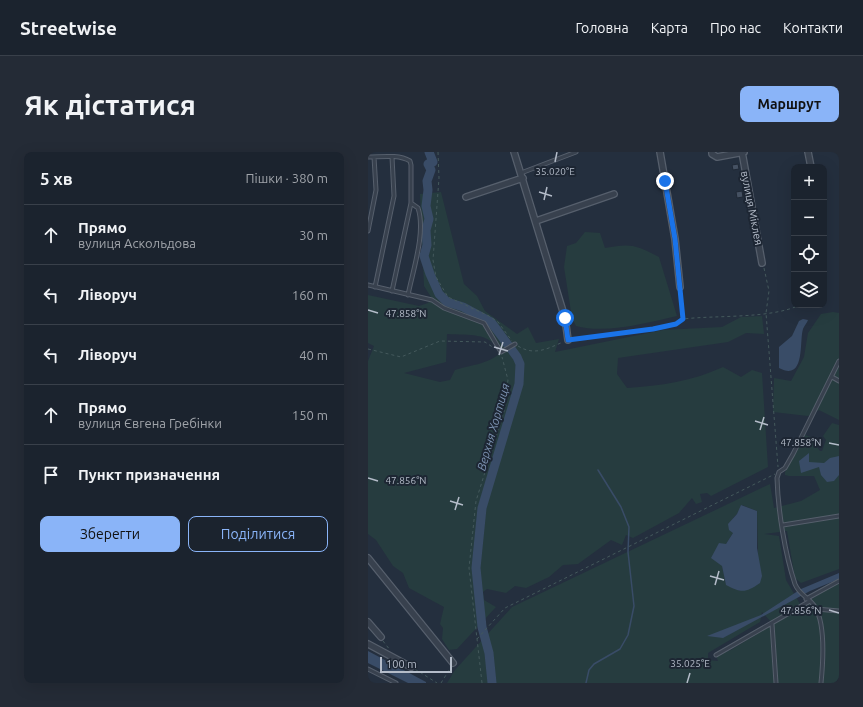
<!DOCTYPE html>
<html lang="uk">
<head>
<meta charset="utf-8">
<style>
	:root { --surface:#1b232e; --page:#242b36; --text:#f1f3f6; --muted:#a0a4aa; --line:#39404a; --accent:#8ab4f8 }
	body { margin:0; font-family:Ubuntu,sans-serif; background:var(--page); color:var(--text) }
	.controls { position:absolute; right:12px; top:12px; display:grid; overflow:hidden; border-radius:8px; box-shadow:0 4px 16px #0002 }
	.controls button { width:36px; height:36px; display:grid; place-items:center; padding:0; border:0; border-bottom:1px solid var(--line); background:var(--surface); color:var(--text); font:20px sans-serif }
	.scale { position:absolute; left:12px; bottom:10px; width:72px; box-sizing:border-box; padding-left:4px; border:2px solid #b4bcc9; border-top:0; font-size:11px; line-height:14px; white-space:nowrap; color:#b4bcc9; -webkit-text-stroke:3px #1d2633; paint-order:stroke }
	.stop { position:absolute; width:12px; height:12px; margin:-9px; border:3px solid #1a73e8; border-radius:50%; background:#fff }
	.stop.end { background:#1a73e8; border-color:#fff; box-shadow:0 1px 4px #0008 }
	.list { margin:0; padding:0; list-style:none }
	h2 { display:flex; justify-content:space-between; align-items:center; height:52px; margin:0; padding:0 16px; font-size:17px }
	h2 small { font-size:13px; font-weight:400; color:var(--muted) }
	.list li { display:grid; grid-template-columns:26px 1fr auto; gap:12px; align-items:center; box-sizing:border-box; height:60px; padding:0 16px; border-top:1px solid var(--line) }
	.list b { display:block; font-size:15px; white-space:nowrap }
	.list p { margin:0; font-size:13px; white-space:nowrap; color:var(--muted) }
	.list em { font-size:13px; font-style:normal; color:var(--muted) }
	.actions { display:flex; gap:8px; padding:12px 16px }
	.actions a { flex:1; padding:9px 0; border:1px solid var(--accent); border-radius:8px; text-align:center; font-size:14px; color:var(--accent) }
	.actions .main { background:var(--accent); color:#111 }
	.icon { flex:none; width:22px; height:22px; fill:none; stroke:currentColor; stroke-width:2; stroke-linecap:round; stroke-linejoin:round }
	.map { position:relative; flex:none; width:471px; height:531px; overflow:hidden; border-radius:8px }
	header { display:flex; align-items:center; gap:24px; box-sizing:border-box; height:56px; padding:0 20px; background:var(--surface); border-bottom:1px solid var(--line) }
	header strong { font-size:19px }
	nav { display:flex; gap:22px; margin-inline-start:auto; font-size:14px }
	.intro { display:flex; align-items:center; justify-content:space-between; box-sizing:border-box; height:96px; padding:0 24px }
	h1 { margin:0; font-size:28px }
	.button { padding:10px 18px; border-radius:8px; background:var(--accent); color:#111; font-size:14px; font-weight:700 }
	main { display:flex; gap:24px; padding:0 24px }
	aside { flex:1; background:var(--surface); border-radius:8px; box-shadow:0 4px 16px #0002 }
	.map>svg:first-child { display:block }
	.green { fill:#263c3f; fill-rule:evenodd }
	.water { fill:#394c67 }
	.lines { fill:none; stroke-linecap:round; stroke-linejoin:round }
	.stream { stroke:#394c67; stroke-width:1.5 }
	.river { stroke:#394c67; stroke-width:9 }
	.building { fill:#455162; stroke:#1f2835 }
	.lane-casing { stroke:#565f6c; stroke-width:5 }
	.street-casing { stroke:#565f6c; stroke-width:8 }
	.path { stroke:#44595c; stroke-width:1; stroke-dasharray:3 3; stroke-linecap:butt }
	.lane { stroke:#38414e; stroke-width:3 }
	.street { stroke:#38414e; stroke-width:5.5 }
	.route { stroke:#1a73e8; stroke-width:5 }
	.ticks { fill:none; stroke:#b4bcc9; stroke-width:1.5 }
	.labels { text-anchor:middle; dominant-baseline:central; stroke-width:4; stroke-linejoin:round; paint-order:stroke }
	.street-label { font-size:11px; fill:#b4bcc9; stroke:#1d2633 }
	.water-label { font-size:12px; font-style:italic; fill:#7c92b1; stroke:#1d2633 }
	.ticks-label { font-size:10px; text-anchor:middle; fill:#b4bcc9; stroke:#1d2633; stroke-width:4; stroke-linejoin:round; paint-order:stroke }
</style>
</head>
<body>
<header>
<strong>Streetwise</strong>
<nav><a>Головна</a><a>Карта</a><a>Про нас</a><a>Контакти</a></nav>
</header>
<div class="intro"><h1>Як дістатися</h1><a class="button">Маршрут</a></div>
<main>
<aside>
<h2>5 хв<small>Пішки · 380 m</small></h2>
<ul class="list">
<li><svg class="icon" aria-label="ahead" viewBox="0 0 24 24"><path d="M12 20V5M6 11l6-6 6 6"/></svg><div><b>Прямо</b><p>вулиця Аскольдова</p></div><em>30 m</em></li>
<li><svg class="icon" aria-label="left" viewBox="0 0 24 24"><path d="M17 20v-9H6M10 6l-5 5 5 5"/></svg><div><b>Ліворуч</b></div><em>160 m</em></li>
<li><svg class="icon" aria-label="left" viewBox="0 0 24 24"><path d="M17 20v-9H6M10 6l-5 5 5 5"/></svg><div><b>Ліворуч</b></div><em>40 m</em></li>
<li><svg class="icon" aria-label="ahead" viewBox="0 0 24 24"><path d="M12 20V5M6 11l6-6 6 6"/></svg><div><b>Прямо</b><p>вулиця Євгена Гребінки</p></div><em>150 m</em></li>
<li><svg class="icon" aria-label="arrive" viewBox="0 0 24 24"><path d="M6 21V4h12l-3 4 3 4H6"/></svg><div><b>Пункт призначення</b></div></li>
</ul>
<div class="actions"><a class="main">Зберегти</a><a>Поділитися</a></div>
</aside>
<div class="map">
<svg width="471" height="531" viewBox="0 0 471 531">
	<rect width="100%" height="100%" fill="#242f3e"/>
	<!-- green -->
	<path class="green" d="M73 40 96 132 109 144 117 159 149 182 160 175 168 191 191 187 187 200 295 178 354 175 373 165 394 164 396 182 378 181 360 190 250 206 249 222 259 236C292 234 325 229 355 215L373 225 384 218 394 221 400 315 343 344 339 341 332 342 334 350 328 352 324 346 311 361 265 386 258 383 254 393 243 388 210 412 195 413 181 425 158 436 147 434 138 441 119 437 115 440 116 448 128 455 89 497 81 498 74 487 75 476 72 472 76 455 41 436 35 421 25 414 8 388 0 382V209L6 194 0 191V143L51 154 60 151 63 145 56 134 52 42ZM79 182C103 184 118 179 134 200 118 213 106 212 87 218L82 228 72 230 36 221 78 210Z
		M217 80 232 81 237 96C263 91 268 93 291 105L309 164C279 171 238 182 208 174L204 166 196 115 199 94 208 91Z
		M465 160 471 161V268L451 258 440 264 405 260 406 226 423 229 436 205 440 181 453 162Z
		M464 271 471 273V417L433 431 427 426 419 379 396 382 411 384 418 428 432 452 444 447 471 429V531H79L87 518 144 455 402 332 406 356 433 349 452 338 446 324H421L417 323V320L437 283 446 286 448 294 452 299H454L458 288 455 284ZM374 353 389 359 390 401 372 439 358 432 354 414 358 392 365 381V366L369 362ZM394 460 405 472 363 498 348 503 350 509 340 508V501L392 470Z"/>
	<!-- water -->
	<path class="water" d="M435 167 440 168C439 171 436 174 435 177 431 189 438 230 411 216V195L424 184 431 169Z
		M441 301V310L456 311 462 306 471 304V323L466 329 459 330 453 323 451 315 433 321 431 309Z
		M373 353 389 359V396L394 424 392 431C378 441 373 441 358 433L354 414 343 406 351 391 358 392 365 381 361 378 360 372 369 362Z
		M471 421V427L442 439 355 486 339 484 393 463 433 437Z
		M0 499 58 530V531H40L0 511Z"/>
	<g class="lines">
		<!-- stream -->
		<path class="stream" d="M218 531 221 518 226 512 252 497 260 483 266 454 260 400 261 375 253 355 230 318"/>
		<!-- river -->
		<path class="river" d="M61 0 65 10 60 12 63 18 59 29 60 38 58 54 61 67 58 78 59 93 56 104 62 122 71 142 79 150 95 155 123 170 149 205 152 212 151 232 114 356 108 416 114 475 121 501 124 531"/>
	</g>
	<!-- building -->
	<path class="building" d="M370 12 371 17 365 18 364 13Z
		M374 39 375 45 369 46 368 40Z"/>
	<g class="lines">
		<defs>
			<path id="lane" d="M0 5C13 5 30 2 42 9L43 13V51L24 139
				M153 21 208 0
				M0 79 8 38 6 5
				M0 133 64 148 76 156 116 171 133 200 147 192
				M7 135 26 44 24 5
				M40 143C45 118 58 80 50 56L43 51
				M464 225 471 229
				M415 373 471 364
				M438 447 471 429
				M448 457 471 459
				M404 472 408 531
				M348 503 442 449
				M0 517 28 531
				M453 531C455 511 458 473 447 455 442 446 431 443 427 432 417 402 410 359 409 326L411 320 417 316 425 302 471 209"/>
			<path id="street" d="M146 0 197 166 200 188
				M292 0 307 87 312 135
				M344 0V2L349 5 376 0
				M374 0 394 111
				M440 0 443 15
				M98 45 155 26
				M168 69 246 42
				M0 406 85 511
				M0 470 13 485
				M0 492 43 515"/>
		</defs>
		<!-- lane casing -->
		<use href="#lane" class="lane-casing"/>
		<!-- street casing -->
		<use href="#street" class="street-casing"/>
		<!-- path -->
		<path class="path" d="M70 0 71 26 65 108 68 125 80 145 121 164 130 170 144 189
			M456 99V119
			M396 116 401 139 398 161 410 315
			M313 140 315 166
			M206 187 285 177 308 171 315 167C349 163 402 167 432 153
			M150 194C166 204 179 197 195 190
			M0 197 33 205 72 189 117 190 126 196
			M109 487 137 456 407 322
			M15 489 22 498
			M47 517 69 531
			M73 531 83 515
			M114 531 101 416 108 349 136 259 140 228 134 205"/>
		<!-- lane -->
		<use href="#lane" class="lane"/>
		<!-- street -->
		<use href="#street" class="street"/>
	</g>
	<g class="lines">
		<!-- route -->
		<path class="route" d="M197 166 200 188 285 177 308 172 315 167 307 87 297 29"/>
	</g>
	<!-- ticks -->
	<path class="ticks" d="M187 10 189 0M171 40 184 44M176 48 179 35M0 158 10 161M126 195 140 199M131 203 135 190M387 269 400 273M392 278 396 265M461 291 471 293M0 326 10 329M82 349 95 353M87 358 91 345M342 424 356 428M347 433 351 419M461 458 471 461M319 531 322 521"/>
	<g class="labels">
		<!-- street labels -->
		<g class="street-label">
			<text transform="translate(384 56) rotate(79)">вулиця Міклея</text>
		</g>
		<!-- water labels -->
		<g class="water-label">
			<text transform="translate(125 275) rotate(-74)">Верхня Хортиця</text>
		</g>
	</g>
	<g class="ticks-label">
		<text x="187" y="23">35.020°E</text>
		<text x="38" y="165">47.858°N</text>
		<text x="433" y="294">47.858°N</text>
		<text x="38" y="332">47.856°N</text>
		<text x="433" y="462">47.856°N</text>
		<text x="322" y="515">35.025°E</text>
	</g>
</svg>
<div class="controls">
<button>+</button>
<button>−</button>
<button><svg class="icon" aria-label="locate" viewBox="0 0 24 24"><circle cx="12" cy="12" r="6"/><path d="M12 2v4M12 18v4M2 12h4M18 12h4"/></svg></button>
<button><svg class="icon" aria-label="layers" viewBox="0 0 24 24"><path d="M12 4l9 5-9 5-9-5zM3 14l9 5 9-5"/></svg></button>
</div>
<div class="scale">100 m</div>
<div class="stop" style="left:197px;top:166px"></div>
<div class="stop end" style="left:297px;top:29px"></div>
</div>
</main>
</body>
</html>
